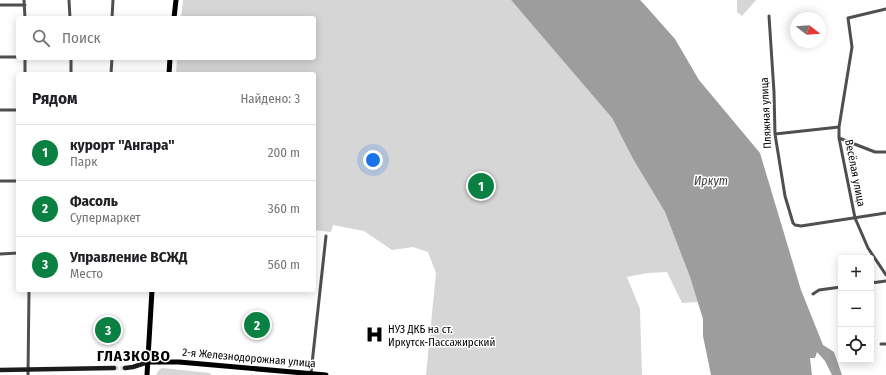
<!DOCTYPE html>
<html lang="ru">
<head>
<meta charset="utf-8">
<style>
	:root { --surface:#fff; --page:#f6f6f6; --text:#202124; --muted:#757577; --line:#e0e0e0; --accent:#0b8043 }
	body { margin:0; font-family:"Fira Sans Condensed",sans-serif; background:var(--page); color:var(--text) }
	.controls { position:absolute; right:12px; bottom:12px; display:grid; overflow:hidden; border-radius:4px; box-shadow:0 2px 10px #0003 }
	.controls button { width:36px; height:36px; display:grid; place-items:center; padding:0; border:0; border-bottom:1px solid var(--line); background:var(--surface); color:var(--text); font:20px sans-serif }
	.compass { position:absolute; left:790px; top:12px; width:36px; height:36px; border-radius:50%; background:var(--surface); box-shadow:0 2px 10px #0003; rotate:107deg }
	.you { position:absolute; left:373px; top:160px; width:14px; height:14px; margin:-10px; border:3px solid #fff; border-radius:50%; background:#1a73e8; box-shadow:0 0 0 6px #1a73e833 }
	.badge { display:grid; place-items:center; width:26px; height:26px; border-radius:50%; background:var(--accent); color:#fff; font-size:13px; font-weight:700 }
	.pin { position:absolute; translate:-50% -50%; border:2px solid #fff; box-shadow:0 1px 4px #0006 }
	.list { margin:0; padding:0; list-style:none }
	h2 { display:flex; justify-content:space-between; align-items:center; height:52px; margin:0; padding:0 16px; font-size:17px }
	h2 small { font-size:13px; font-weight:400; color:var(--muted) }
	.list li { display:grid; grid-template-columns:26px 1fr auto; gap:12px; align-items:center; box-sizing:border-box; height:56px; padding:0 16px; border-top:1px solid var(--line) }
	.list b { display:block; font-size:15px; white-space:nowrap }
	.list p { margin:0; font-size:13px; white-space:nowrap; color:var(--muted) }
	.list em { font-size:13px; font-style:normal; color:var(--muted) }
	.icon { flex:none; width:22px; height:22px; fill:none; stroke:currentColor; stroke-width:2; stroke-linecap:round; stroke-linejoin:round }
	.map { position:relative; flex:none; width:886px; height:375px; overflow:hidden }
	.search { position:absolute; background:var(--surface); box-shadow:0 2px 10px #0003; left:16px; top:16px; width:300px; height:44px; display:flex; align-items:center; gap:10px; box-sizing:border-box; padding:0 14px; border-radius:4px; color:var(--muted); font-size:15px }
	.panel { position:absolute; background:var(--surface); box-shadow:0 2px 10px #0003; left:16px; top:72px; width:300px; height:220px; border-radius:4px }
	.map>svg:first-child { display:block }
	.green { fill:#d6d6d6 }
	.water { fill:#9d9d9d }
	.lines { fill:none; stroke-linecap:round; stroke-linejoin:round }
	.secondary-tunnel { stroke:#d9d9d9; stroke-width:4.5; stroke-dasharray:4.5 2; stroke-linecap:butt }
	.street { stroke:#4f4f4f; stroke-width:3 }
	.secondary { stroke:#1c1c1c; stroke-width:4.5 }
	.primary { stroke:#000; stroke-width:5 }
	.labels { text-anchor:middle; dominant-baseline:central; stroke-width:3; stroke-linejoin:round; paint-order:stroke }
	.street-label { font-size:11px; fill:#000; stroke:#fff }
	.poi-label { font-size:11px; fill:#000; stroke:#fff; text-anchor:start }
	.water-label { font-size:12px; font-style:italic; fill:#3e3e3e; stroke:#fff }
	.district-label { font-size:15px; font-weight:bold; letter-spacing:1px; fill:#000; stroke:#fff }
</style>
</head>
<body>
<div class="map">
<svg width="886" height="375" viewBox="0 0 886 375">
	<rect width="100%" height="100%" fill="#fff"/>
	<!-- green -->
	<path class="green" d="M183 0H511L612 118 633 159 665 212 690 277 698 302 682 303 667 272 647 273 627 277 640 309 642 375H426L436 273 428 252 413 247 392 250 364 231 333 225 331 232 314 230V74H176L177 58H314V18H181Z
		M737 0H756L742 16 737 12Z
		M162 368 210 373 211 375H156L159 370Z"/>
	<!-- water -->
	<path class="water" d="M511 0H640L643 3 675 39 699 80 760 153 801 290 823 345 834 352 842 375H832L825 361 817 352 815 358H810L812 375H711L703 336V319L690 277 665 212 633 159 612 118Z"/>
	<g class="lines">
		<!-- secondary-tunnel -->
		<path class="secondary-tunnel" d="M114 368H125"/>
		<!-- street -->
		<path class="street" d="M24 0 25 18
			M69 0 70 18
			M0 5H25
			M886 9 848 18 852 47 839 127V138L855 218 868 248 886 275
			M769 16 774 92 775 134 785 196 793 223 795 225 801 226 886 213
			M112 18 113 0
			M0 57H18
			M25 58V74
			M71 58V74
			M111 74 112 58
			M0 110H18
			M775 134 839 127
			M839 138 875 152H886
			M0 181H18
			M0 254 18 253
			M871 283 886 281
			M813 294 819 290 841 287
			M881 344H886
			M311 373 326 236
			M28 375 29 290"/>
		<!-- secondary -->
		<path class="secondary" d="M125 368 133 367 148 362
			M0 370 114 368"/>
		<!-- primary -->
		<path class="primary" d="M174 18 176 0
			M169 74 170 58
			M148 362H179L326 375
			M147 375 152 290"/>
	</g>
	<!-- icons -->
	<defs>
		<symbol id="hospital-bare" viewBox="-9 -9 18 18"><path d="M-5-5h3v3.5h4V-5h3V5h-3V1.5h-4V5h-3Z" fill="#000" stroke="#fff" stroke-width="2.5" paint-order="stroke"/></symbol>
	</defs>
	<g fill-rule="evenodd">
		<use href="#hospital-bare" x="362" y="322" width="25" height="25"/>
	</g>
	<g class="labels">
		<!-- street labels -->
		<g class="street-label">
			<text transform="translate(766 113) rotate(-93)">Пляжная улица</text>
			<text transform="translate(855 173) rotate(79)">Весёлая улица</text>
			<text transform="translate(249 358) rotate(5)">2-я Железнодорожная улица</text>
		</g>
		<!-- poi labels -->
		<g class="poi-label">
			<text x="388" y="329">НУЗ ДКБ на ст.<tspan x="388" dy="13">Иркутск-Пассажирский</tspan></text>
		</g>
		<!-- water labels -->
		<g class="water-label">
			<text x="711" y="181">Иркут</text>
		</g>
		<!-- district labels -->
		<g class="district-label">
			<text x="134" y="356">ГЛАЗКОВО</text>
		</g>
	</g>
</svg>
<div class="controls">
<button>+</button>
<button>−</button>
<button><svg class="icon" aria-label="locate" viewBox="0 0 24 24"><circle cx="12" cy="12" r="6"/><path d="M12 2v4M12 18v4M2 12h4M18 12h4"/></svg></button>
</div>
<svg class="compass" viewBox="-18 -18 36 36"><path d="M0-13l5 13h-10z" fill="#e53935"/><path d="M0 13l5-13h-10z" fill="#757577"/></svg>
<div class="you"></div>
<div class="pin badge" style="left:481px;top:186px">1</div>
<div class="pin badge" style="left:257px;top:325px">2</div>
<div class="pin badge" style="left:108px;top:330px">3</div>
<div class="search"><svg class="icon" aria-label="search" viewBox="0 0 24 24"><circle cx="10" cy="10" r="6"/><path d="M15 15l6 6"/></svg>Поиск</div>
<section class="panel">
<h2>Рядом<small>Найдено: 3</small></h2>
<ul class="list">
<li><span class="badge">1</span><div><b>курорт &quot;Ангара&quot;</b><p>Парк</p></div><em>200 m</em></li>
<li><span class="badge">2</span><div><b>Фасоль</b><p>Супермаркет</p></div><em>360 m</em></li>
<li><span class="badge">3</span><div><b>Управление ВСЖД</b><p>Место</p></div><em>560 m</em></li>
</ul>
</section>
</div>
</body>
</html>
